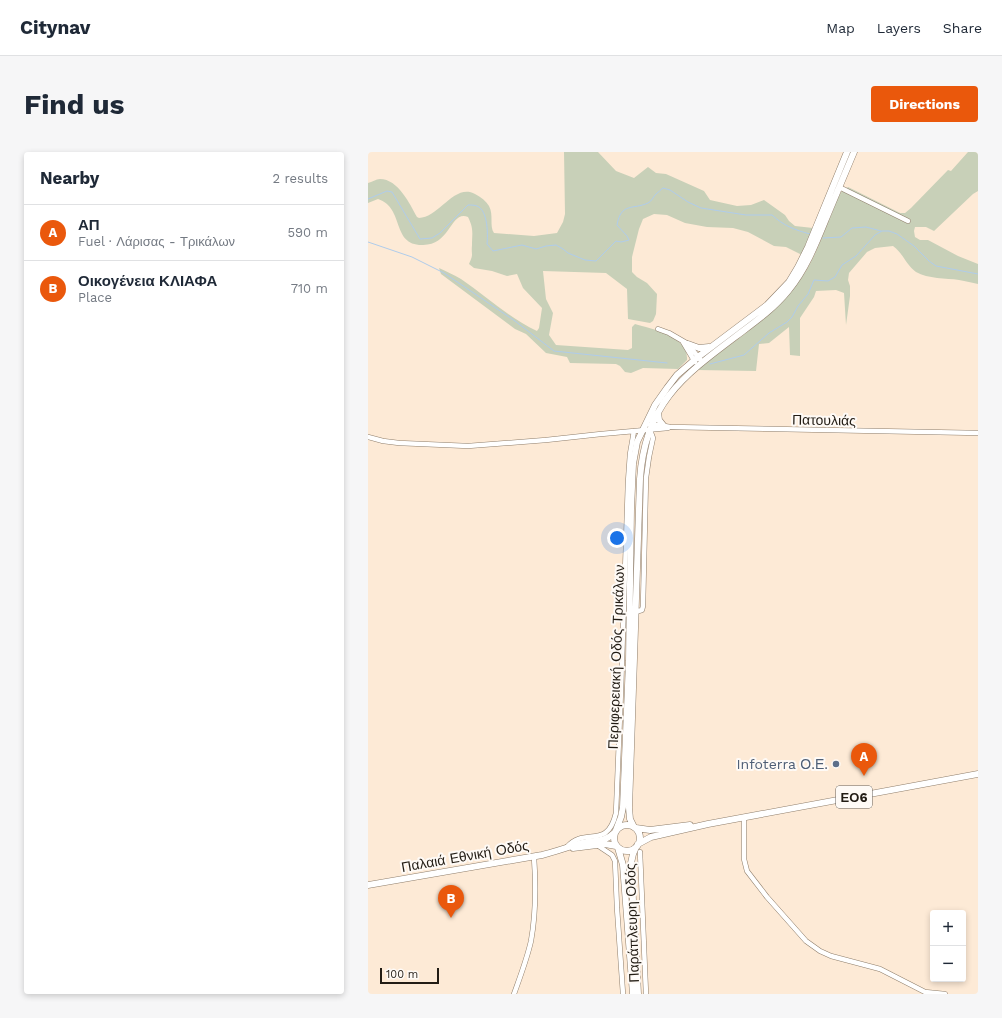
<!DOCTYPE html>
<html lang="en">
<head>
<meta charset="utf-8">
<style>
	:root { --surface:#fff; --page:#f6f6f7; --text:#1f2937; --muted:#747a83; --line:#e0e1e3; --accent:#ea580c }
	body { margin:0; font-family:"Work Sans",sans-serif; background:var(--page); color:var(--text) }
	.controls { position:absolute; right:12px; bottom:12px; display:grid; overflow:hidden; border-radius:4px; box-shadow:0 2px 6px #0003 }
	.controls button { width:36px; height:36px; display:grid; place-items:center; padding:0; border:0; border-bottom:1px solid var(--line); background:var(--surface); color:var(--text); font:20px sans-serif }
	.scale { position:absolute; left:12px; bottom:10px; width:59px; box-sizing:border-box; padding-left:4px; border:2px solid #221c14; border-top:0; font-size:11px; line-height:14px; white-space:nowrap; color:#221c14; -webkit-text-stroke:3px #fefaf6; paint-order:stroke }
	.you { position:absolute; left:249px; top:386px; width:14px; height:14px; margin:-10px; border:3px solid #fff; border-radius:50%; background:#1a73e8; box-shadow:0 0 0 6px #1a73e833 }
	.badge { display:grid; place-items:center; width:26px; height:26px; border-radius:50%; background:var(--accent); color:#fff; font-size:13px; font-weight:700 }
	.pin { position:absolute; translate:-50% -33px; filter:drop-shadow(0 1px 2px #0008) }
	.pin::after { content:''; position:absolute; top:21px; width:14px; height:12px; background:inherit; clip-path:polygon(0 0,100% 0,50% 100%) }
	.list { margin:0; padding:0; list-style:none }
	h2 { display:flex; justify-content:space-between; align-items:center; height:52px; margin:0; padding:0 16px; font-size:17px }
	h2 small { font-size:13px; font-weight:400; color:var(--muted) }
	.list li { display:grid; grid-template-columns:26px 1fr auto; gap:12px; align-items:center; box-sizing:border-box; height:56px; padding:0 16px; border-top:1px solid var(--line) }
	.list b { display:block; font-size:15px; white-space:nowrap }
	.list p { margin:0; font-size:13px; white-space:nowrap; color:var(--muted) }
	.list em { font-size:13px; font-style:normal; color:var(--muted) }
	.map { position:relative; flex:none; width:610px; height:842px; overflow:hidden; border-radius:4px }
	header { display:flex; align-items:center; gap:24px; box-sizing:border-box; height:56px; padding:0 20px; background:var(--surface); border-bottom:1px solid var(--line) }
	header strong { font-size:19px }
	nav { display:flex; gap:22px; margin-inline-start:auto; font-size:14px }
	.intro { display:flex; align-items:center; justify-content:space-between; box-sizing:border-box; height:96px; padding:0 24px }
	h1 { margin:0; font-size:28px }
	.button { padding:10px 18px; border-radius:4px; background:var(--accent); color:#fff; font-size:14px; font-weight:700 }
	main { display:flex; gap:24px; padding:0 24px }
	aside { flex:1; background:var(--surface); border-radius:4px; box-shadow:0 2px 6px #0003 }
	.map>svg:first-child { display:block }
	.green { fill:#c8d0b8 }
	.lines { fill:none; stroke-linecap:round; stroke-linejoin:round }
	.stream { stroke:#afcceb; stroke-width:1 }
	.minor-casing { stroke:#8f7e6b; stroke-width:5.5 }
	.major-casing { stroke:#8f7e6b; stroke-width:7 }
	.minor { stroke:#fff; stroke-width:4.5 }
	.major { stroke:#fff; stroke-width:6 }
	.service-dot { fill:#5c6f8a; stroke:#fefaf6; stroke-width:1.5 }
	.labels { text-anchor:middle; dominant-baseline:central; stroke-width:4; stroke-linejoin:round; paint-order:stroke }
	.shield { fill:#fefaf6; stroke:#645f58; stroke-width:1 }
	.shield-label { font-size:13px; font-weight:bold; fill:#221c14 }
	.street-label { font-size:14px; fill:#221c14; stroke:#fefaf6 }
	.service-label { font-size:14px; fill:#4e5e75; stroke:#fefaf6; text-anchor:end }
</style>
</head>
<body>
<header>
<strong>Citynav</strong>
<nav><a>Map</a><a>Layers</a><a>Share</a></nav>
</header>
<div class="intro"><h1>Find us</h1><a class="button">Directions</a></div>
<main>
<aside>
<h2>Nearby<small>2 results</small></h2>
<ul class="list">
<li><span class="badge">A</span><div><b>ΑΠ</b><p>Fuel · Λάρισας - Τρικάλων</p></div><em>590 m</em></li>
<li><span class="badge">B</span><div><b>Οικογένεια ΚΛΙΑΦΑ</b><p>Place</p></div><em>710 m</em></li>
</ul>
</aside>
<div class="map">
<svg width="610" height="842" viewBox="0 0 610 842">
	<rect width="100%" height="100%" fill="#fdead6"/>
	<!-- green -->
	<path class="green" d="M196 0H230L248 19 266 26 280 15 288 21 298 22 336 39 342 48 369 54 383 53 396 48 417 63 421 69 427 74 445 76 434 103 418 95 406 94 380 80 365 76 339 75 317 71 299 63 286 62 275 67 271 77 264 105V120L269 125 279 131 289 142 288 162 285 169 282 171 260 167 259 137 238 121 175 119 178 147 185 161 181 183 188 193 260 198 264 196V175L267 172C284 177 321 184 319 208L310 217 275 216 263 221 257 220 252 214 248 212 202 211 199 205 178 201 158 182 147 177 73 122 71 116C78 119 86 123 93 127 118 144 141 166 169 179L171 176 174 156 155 136 149 122 139 124 124 119 106 116 101 112C106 101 103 104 104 93 104 81 106 77 100 65 82 58 83 94 54 93 23 93 37 56 10 47L0 51V31C4 30 8 27 12 27 30 27 42 52 49 65L51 66C71 66 86 31 107 42 113 45 118 49 121 54 126 63 121 74 126 81L166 84 189 81 195 70 197 62Z
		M600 0H610V39L605 42 566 79 558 75H547L546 79 547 85 552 88H560L590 104 610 112V132C604 131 598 129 591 128 578 126 560 127 548 120 538 113 535 101 525 94L507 96 499 100 481 121 480 128 482 134V144L478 173 476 141 468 138 448 139 446 145 432 166V204L422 203 421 175 401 191 391 192 388 219 329 218C367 187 412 162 438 119 449 101 455 81 464 61 467 54 469 45 474 39L480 35 532 61H537L543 56 580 18 583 19Z"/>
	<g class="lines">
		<!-- stream -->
		<path class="stream" d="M0 47 19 39 24 40 52 87 64 86 72 81 100 53C103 53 107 53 109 54 120 58 120 83 119 92L125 99 154 93 168 97 178 94 188 93 195 97 200 101 217 108 228 109 248 89 253 90 261 88 259 84 249 73C253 50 265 58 280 51 284 49 285 45 288 42 290 40 293 38 295 36L302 38 320 50 333 56 378 63H404C416 74 427 78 442 82
			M455 86 473 85 484 76 498 75 513 79
			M0 90 44 105 76 121 147 169 186 199 299 211
			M342 212 376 203 401 181 419 170 424 165 430 154 440 142 446 128 460 129 467 125 474 113 488 104 507 83 514 79H521L529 82 546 94 561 109 568 114 610 122"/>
		<defs>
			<path id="minor" d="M471 35 540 69
				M290 177 301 181 320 192 334 210
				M315 190 327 210
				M282 273H291L302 275 610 281
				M0 285 15 289 31 291 100 294 178 288 233 282 300 276
				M267 460 274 458 275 454 278 326 281 305 285 286 282 278
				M376 665V707L379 719 399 745 438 789 452 799 463 804 512 817 557 840 577 842
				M229 693 244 703 247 709 249 756 255 842
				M199 695C217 674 239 699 248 661L253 539 260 330 262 302 266 279
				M272 700 278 842
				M146 842C152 825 159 807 163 789 168 761 168 733 166 705"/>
			<path id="major" d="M320 192 331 196 341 195
				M290 261 291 268 295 273
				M246 686a13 13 0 1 1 26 0a13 13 0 1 1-26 0Z
				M266 675 262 667 261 656 272 327C277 249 318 222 375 179 391 167 407 155 420 139 439 116 449 89 460 62 469 41 477 21 486 0
				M268 676 282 678 322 673
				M248 678 253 665 255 655 261 509 263 357 265 312 269 290 287 253 299 236 309 223 330 205 399 153 421 130 430 115 440 95 479 0
				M270 692 283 685 340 672 610 622
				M268 695 265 702 263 711 270 842
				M205 696 237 692 248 694
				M250 696 255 713 265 842
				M0 733 174 703C186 700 198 696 210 692 222 688 237 691 246 681"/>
		</defs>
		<!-- minor casing -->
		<use href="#minor" class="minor-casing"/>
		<!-- major casing -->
		<use href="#major" class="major-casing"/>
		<!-- minor -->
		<use href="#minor" class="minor"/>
		<!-- major -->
		<use href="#major" class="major"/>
	</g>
	<!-- markers -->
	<circle class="service-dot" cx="468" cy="612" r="4"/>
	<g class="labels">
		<!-- shield labels -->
		<rect class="shield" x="468" y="634" width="36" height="22" rx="3"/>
		<g class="shield-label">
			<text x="486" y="645">ΕΟ6</text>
		</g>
		<!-- street labels -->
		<g class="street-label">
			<text transform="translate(456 268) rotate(1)">Πατουλιάς</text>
			<text transform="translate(248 505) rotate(-88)">Περιφερειακή Οδός Τρικάλων</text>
			<text transform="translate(97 704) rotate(-10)">Παλαιά Εθνική Οδός</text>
			<text transform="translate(264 771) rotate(-92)">Παράπλευρη Οδός</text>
		</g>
		<!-- service labels -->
		<g class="service-label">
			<text x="460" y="612">Infoterra Ο.Ε.</text>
		</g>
	</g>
</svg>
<div class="controls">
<button>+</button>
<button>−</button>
</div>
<div class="scale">100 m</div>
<div class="you"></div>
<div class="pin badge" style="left:496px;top:624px">A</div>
<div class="pin badge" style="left:83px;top:766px">B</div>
</div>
</main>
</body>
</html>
